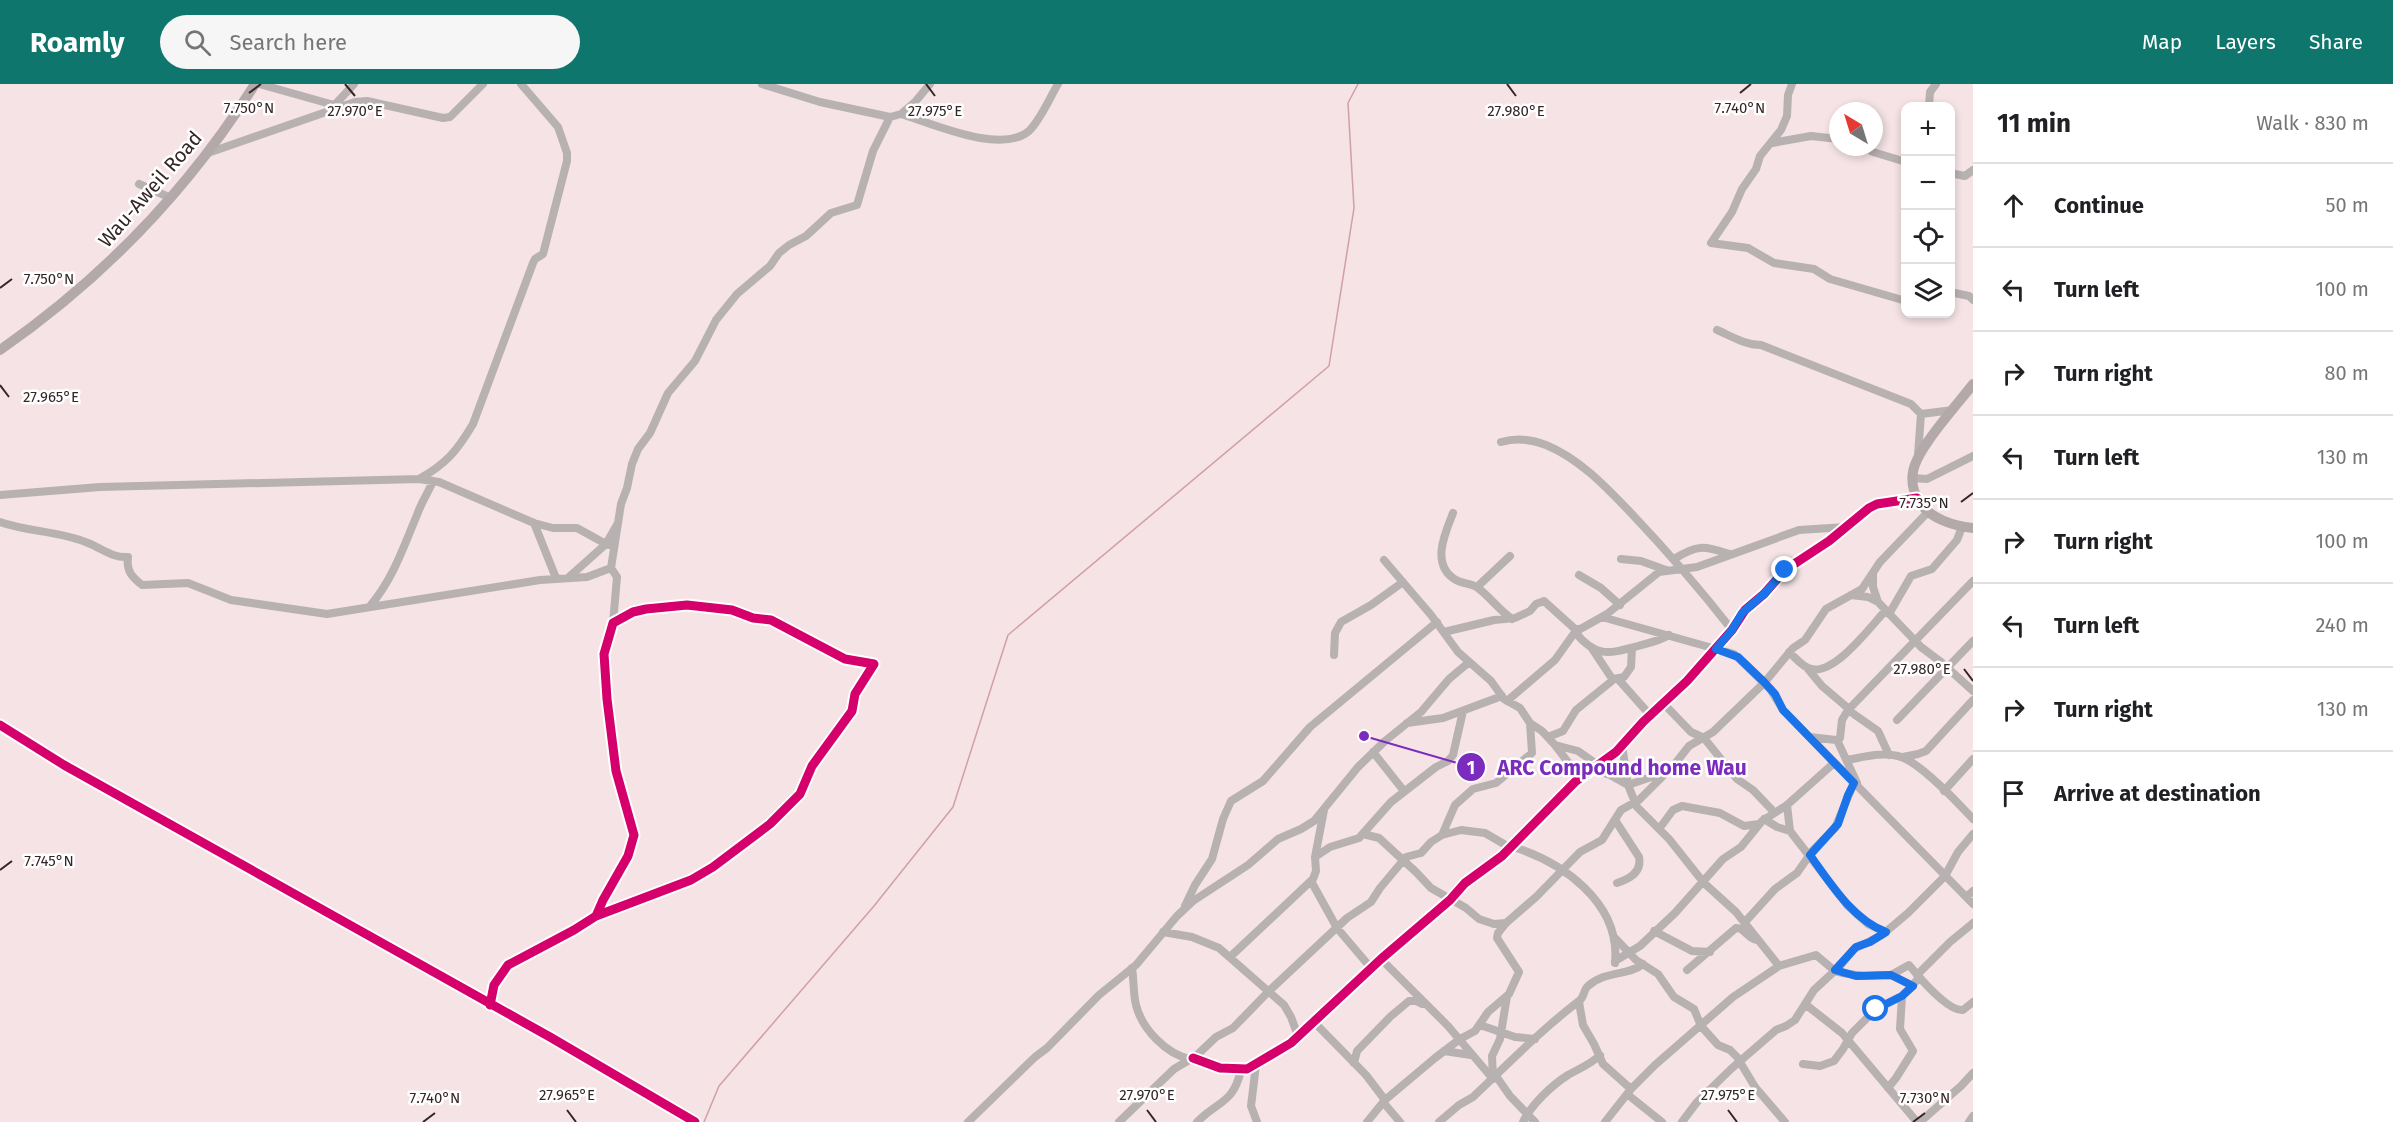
<!DOCTYPE html>
<html lang="en">
<head>
<meta charset="utf-8">
<style>
	:root { --surface:#fff; --page:#f6f6f6; --text:#202124; --muted:#757577; --line:#e0e0e0; --accent:#0f766e }
	body { margin:0; font-family:"Fira Sans",sans-serif; background:var(--page); color:var(--text) }
	.controls { position:absolute; right:18px; top:18px; display:grid; overflow:hidden; border-radius:12px; box-shadow:0 3px 9px #0003 }
	.controls button { width:54px; height:54px; display:grid; place-items:center; padding:0; border:0; border-bottom:2px solid var(--line); background:var(--surface); color:var(--text); font:30px sans-serif }
	.compass { position:absolute; left:1829px; top:18px; width:54px; height:54px; border-radius:50%; background:var(--surface); box-shadow:0 3px 9px #0003; rotate:322deg }
	.stop { position:absolute; width:18px; height:18px; margin:-14px; border:4px solid #1a73e8; border-radius:50%; background:#fff }
	.stop.end { background:#1a73e8; border-color:#fff; box-shadow:0 2px 6px #0008 }
	.list { margin:0; padding:0; list-style:none }
	h2 { display:flex; justify-content:space-between; align-items:center; height:78px; margin:0; padding:0 24px; font-size:26px }
	h2 small { font-size:20px; font-weight:400; color:var(--muted) }
	.list li { display:grid; grid-template-columns:39px 1fr auto; gap:18px; align-items:center; box-sizing:border-box; height:84px; padding:0 24px; border-top:2px solid var(--line) }
	.list b { display:block; font-size:22px; white-space:nowrap }
	.list em { font-size:20px; font-style:normal; color:var(--muted) }
	.icon { flex:none; width:33px; height:33px; fill:none; stroke:currentColor; stroke-width:2; stroke-linecap:round; stroke-linejoin:round }
	.map { position:relative; flex:none; width:1973px; height:1038px; overflow:hidden }
	header { display:flex; align-items:center; gap:36px; box-sizing:border-box; height:84px; padding:0 30px; background:var(--accent); color:#fff }
	header strong { font-size:28px }
	nav { display:flex; gap:33px; margin-inline-start:auto; font-size:21px }
	.search { width:420px; height:54px; background:var(--page); display:flex; align-items:center; gap:15px; box-sizing:border-box; padding:0 21px; border-radius:33px; color:var(--muted); font-size:22px }
	main { display:flex }
	aside { flex:1; background:var(--surface) }
	.map>svg:first-child { display:block }
	.lines { fill:none; stroke-linecap:round; stroke-linejoin:round }
	.stream { stroke:#d19fa5; stroke-width:1.5 }
	.minor { stroke:#b8b1b1; stroke-width:8 }
	.major { stroke:#b4a9aa; stroke-width:10 }
	.cycleway-casing { stroke:#fff; stroke-width:13 }
	.cycleway { stroke:#d6006c; stroke-width:9 }
	.route { stroke:#1a73e8; stroke-width:8 }
	.ticks { fill:none; stroke:#342527; stroke-width:2 }
	.labels { text-anchor:middle; dominant-baseline:central; stroke-width:5; stroke-linejoin:round; paint-order:stroke }
	.street-label { font-size:20px; fill:#342527; stroke:#fff }
	.ticks-label { font-size:15px; text-anchor:middle; fill:#342527; stroke:#fff; stroke-width:5; stroke-linejoin:round; paint-order:stroke }
	.leader { fill:none; stroke:#7b2cbf; stroke-width:2 }
	.callout-dot { fill:#7b2cbf; stroke:#fff; stroke-width:2 }
	.mark-label { font-size:18px; text-anchor:middle; font-weight:bold; fill:#fff }
	.callout-label { font-size:21px; text-anchor:middle; font-weight:bold; fill:#7b2cbf; stroke:#fff; stroke-width:5; stroke-linejoin:round; paint-order:stroke }
</style>
</head>
<body>
<header>
<strong>Roamly</strong>
<div class="search"><svg class="icon" aria-label="search" viewBox="0 0 24 24"><circle cx="10" cy="10" r="6"/><path d="M15 15l6 6"/></svg>Search here</div>
<nav><a>Map</a><a>Layers</a><a>Share</a></nav>
</header>
<main>
<div class="map">
<svg width="1973" height="1038" viewBox="0 0 1973 1038">
	<rect width="100%" height="100%" fill="#f5e3e5"/>
	<g class="lines">
		<!-- stream -->
		<path class="stream" d="M704 1038 719 1002 874 822 953 723 1008 551 1329 282 1354 124 1348 19 1358 0"/>
		<!-- minor -->
		<path class="minor" d="M259 0 334 21
			M762 0 820 18 890 33 901 30C931 39 1001 71 1029 47 1041 35 1049 15 1058 0
			M1792 0 1788 11 1787 32 1781 46 1760 72 1756 85 1742 105 1732 128 1711 159 1748 164 1774 179 1814 185 1830 195 1906 217
			M1929 22 1930 8 1936 0
			M332 24 354 0
			M901 30 915 18 930 0
			M1772 59 1811 52 1838 55
			M1863 63 1873 68 1906 78
			M208 69 355 18 367 17 443 34 450 33 483 0
			M1950 89 1965 92 1973 86
			M139 100 171 114
			M1950 208 1969 212 1973 216
			M1717 246C1731 252 1745 261 1761 261L1911 320 1921 330 1918 371
			M1921 330 1953 326
			M1501 358C1516 354 1531 355 1546 361 1580 375 1606 403 1631 429 1666 466 1700 505 1732 546
			M1913 394 1927 395 1973 372
			M419 395C446 380 457 367 473 340L533 179 535 175 543 170 567 77V69L558 43 521 0
			M0 411 100 403 419 395 439 398 534 439 553 444H577L606 460 618 439
			M1453 429C1445 449 1430 481 1456 496 1463 500 1471 499 1478 504 1490 513 1499 526 1512 535
			M0 438C28 448 60 447 88 459 103 465 112 474 128 473 126 487 132 493 142 501L188 499 231 516 327 530 540 496 587 493 611 484
			M534 439 556 494
			M1621 475 1641 477 1666 486
			M1674 475C1698 460 1703 462 1730 470
			M1384 476 1431 531 1458 568 1491 597 1504 615 1520 624 1530 639 1542 647 1555 661 1578 667 1598 681
			M1873 489V503L1878 518
			M1579 491 1601 504 1620 521
			M569 493 606 460 609 461
			M1477 503 1510 472
			M1851 511 1868 513 1878 518 1921 563 1941 578 1973 607
			M370 522C393 495 403 464 417 431 421 419 428 409 433 397
			M1889 530 1911 492 1932 485 1957 456 1962 443
			M1602 533 1734 570 1770 605 1783 626 1973 820
			M613 539 617 493 611 484 621 420 627 404 632 380 638 365 650 349 668 309 695 277 716 236 737 210 770 182 779 169 789 161 806 152 831 129 857 121 873 67 890 33
			M1444 548 1494 536 1515 534 1530 527 1536 520 1544 517 1575 545H1580
			M1575 548C1596 574 1608 570 1638 562 1649 559 1659 557 1669 551
			M1789 568C1796 574 1802 583 1811 585 1835 591 1871 542 1886 526
			M1334 571 1335 549 1341 538 1371 521 1403 498
			M1808 585 1822 602 1849 625
			M1613 595 1624 593 1631 583 1632 564
			M1618 595 1650 631
			M1507 617 1555 576 1575 548 1607 530 1659 488 1697 483 1799 446 1846 443
			M1663 619 1691 648 1704 654 1737 695 1753 706 1774 728
			M1848 626 1878 647 1889 671
			M1897 636 1973 557
			M1407 639 1443 634 1502 612
			M0 641 64 681 550 953 695 1038
			M1548 653 1563 647 1576 626 1613 596 1591 563
			M1810 653 1836 656 1840 654 1842 636 1848 626 1973 497
			M1837 656 1857 699
			M1555 661 1580 694
			M1622 661 1628 701 1663 689
			M1373 668 1404 707
			M1903 673 1918 670 1926 667 1973 616
			M1847 676C1864 673 1881 668 1898 672 1918 676 1958 719 1973 735
			M1592 685 1610 691 1628 701 1637 723 1669 755 1704 799 1736 828 1779 882
			M1944 707 1973 675
			M1787 721 1790 747 1848 822 1868 840 1886 848
			M1764 735 1777 743 1790 747
			M1615 736 1639 773C1642 788 1630 795 1617 799
			M1659 745 1673 726 1682 722 1720 729 1744 742 1759 740
			M1363 750 1379 754 1416 788 1431 804 1466 824 1479 835 1494 840 1506 839
			M1442 751 1455 721 1473 705 1496 699 1532 669 1530 639
			M1510 762C1561 777 1621 818 1615 879
			M1315 773 1330 763 1359 754 1391 718 1436 683 1448 677 1453 671 1463 627
			M1311 797 1337 844 1371 884
			M1966 813 1973 807
			M1185 822 1195 801 1212 775 1223 735 1231 717 1263 697 1310 643 1437 538
			M1745 838 1775 805 1797 789 1813 766 1835 744 1854 699
			M1654 847 1692 867 1710 868
			M1163 848 1192 853 1219 864 1284 921 1291 933 1298 952
			M1614 853 1636 876 1658 890 1674 913 1694 925 1701 942 1718 961 1730 966 1737 973 1755 1003 1785 1038
			M1230 873 1313 795 1316 787 1315 773 1324 726
			M1381 875 1448 942 1493 995
			M1615 877 1640 862 1675 829 1723 775 1741 763 1762 737 1787 721 1834 679
			M1132 884C1134 896 1133 909 1136 921 1142 945 1166 970 1190 975
			M1687 886 1736 844C1744 843 1748 855 1757 856
			M1891 891 1909 881C1918 892 1948 928 1963 926L1973 918
			M1917 891 1950 858 1973 839
			M1579 918 1583 941 1594 960 1603 980 1631 1005
			M1805 920 1842 949 1917 1038
			M490 921 494 901 508 881 574 846 596 832 691 796 713 783 770 740 800 710 812 682 852 627 855 610 874 580 845 575 771 536 753 534 732 526 687 521 646 525 633 528 613 539 604 570 607 615 616 687 634 751 628 772 603 816 596 832
			M1314 938 1366 991 1385 1016
			M1480 941 1515 953 1535 955
			M1444 967 1471 971
			M1193 974 1220 984 1247 985 1291 959 1381 875 1450 816 1465 799 1502 772 1576 697 1616 668 1643 638 1687 597 1732 546 1745 526 1764 510 1785 486 1829 457 1869 424 1877 420 1917 414
			M1354 979 1357 967 1391 932 1409 917H1416L1422 920
			M1803 980 1820 982 1834 977 1843 965 1852 949 1876 925 1902 912 1919 894
			M1256 981 1251 1022 1257 1038
			M1496 992 1510 1012 1535 1038
			M1493 994 1492 972 1500 955 1507 912
			M1888 1004 1896 994 1913 967 1900 945 1902 912
			M1627 1010 1662 1038
			M1383 1018 1400 1038
			M968 1038 1035 973 1047 964 1099 911 1136 881 1177 832 1193 817 1248 781 1278 755 1301 745 1314 737 1358 683 1385 657 1421 628 1449 595 1468 579
			M1119 1038 1174 985 1196 972 1216 953 1233 944 1269 907 1347 834 1371 818 1380 804 1406 773 1421 769 1431 758 1442 751 1461 746 1485 749 1509 763
			M1197 1038C1219 1016 1233 1020 1241 986
			M1367 1038 1385 1016 1435 974 1460 955 1475 947 1488 928 1509 910 1519 888 1497 854 1498 849 1506 839 1536 813 1580 768 1602 756 1621 726 1639 716 1674 681 1689 662 1713 648 1764 599 1793 564 1805 556 1826 525 1862 505 1880 478 1927 429
			M1439 1038 1459 1021 1473 1013C1508 980 1541 946 1579 917 1585 913 1583 906 1588 902 1606 886 1629 892 1643 880
			M1523 1038C1531 1021 1552 1001 1568 991 1580 984 1590 981 1600 971
			M1605 1038 1631 1005 1655 981 1733 913 1779 882 1816 871 1835 887 1842 889 1864 892 1891 891 1913 902
			M1682 1038 1697 1018 1731 985 1776 946 1786 942 1795 936 1814 906 1840 882 1854 865 1882 851 1908 829 1945 792 1958 768 1973 750
			M1920 1038 1961 1002 1973 989
			M1969 1038 1973 1032"/>
		<!-- major -->
		<path class="major" d="M0 266C102 195 189 105 255 0
			M1973 300C1958 320 1916 365 1913 388 1911 399 1914 410 1920 419 1931 435 1954 442 1973 444"/>
		<defs>
			<path id="cycleway" d="M0 641 64 681 550 953 695 1038
				M490 921 494 901 508 881 574 846 596 832 691 796 713 783 770 740 800 710 812 682 852 627 855 610 874 580 845 575 771 536 753 534 732 526 687 521 646 525 633 528 613 539 604 570 607 615 616 687 634 751 628 772 603 816 596 832
				M1193 974 1220 984 1247 985 1291 959 1381 875 1450 816 1465 799 1502 772 1576 697 1616 668 1643 638 1687 597 1732 546 1745 526 1764 510 1785 486 1829 457 1869 424 1877 420 1917 414"/>
		</defs>
		<!-- cycleway casing -->
		<use href="#cycleway" class="cycleway-casing"/>
		<!-- cycleway -->
		<use href="#cycleway" class="cycleway"/>
	</g>
	<g class="lines">
		<!-- route -->
		<path class="route" d="M1785 486 1764 510 1742 529 1732 546 1716 565 1738 573 1764 598 1775 610 1783 626 1854 699 1848 711 1838 740 1810 771C1830 799 1853 836 1886 848L1870 858 1856 863 1835 886 1856 892 1891 891 1913 902 1902 912 1876 925"/>
	</g>
	<!-- ticks -->
	<path class="ticks" d="M345 0 355 12M926 0 935 12M1507 0 1516 12M249 9 261 0M1740 9 1751 0M0 204 12 195M0 301 9 313M1961 418 1973 409M1964 585 1973 597M0 786 12 777M567 1026 576 1038M1147 1026 1156 1038M1728 1026 1737 1038M423 1038 435 1029M1913 1038 1925 1029"/>
	<g class="labels">
		<!-- street labels -->
		<g class="street-label">
			<text transform="translate(150 105) rotate(-49)">Wau-Aweil Road</text>
		</g>
	</g>
	<g class="ticks-label">
		<text x="249" y="29">7.750°N</text>
		<text x="1740" y="29">7.740°N</text>
		<text x="355" y="32">27.970°E</text>
		<text x="935" y="32">27.975°E</text>
		<text x="1516" y="32">27.980°E</text>
		<text x="49" y="200">7.750°N</text>
		<text x="51" y="318">27.965°E</text>
		<text x="1924" y="424">7.735°N</text>
		<text x="1922" y="590">27.980°E</text>
		<text x="49" y="782">7.745°N</text>
		<text x="567" y="1016">27.965°E</text>
		<text x="1147" y="1016">27.970°E</text>
		<text x="1728" y="1016">27.975°E</text>
		<text x="435" y="1019">7.740°N</text>
		<text x="1925" y="1019">7.730°N</text>
	</g>
	<!-- callouts -->
	<path class="leader" d="M1364 652L1471 683"/>
	<g class="callout-dot">
		<circle cx="1364" cy="652" r="6"/>
		<circle cx="1471" cy="683" r="15"/>
	</g>
	<g class="mark-label">
		<text x="1471" y="690">1</text>
	</g>
	<g class="callout-label">
		<text x="1622" y="691">ARC Compound home Wau</text>
	</g>
</svg>
<div class="controls">
<button>+</button>
<button>−</button>
<button><svg class="icon" aria-label="locate" viewBox="0 0 24 24"><circle cx="12" cy="12" r="6"/><path d="M12 2v4M12 18v4M2 12h4M18 12h4"/></svg></button>
<button><svg class="icon" aria-label="layers" viewBox="0 0 24 24"><path d="M12 4l9 5-9 5-9-5zM3 14l9 5 9-5"/></svg></button>
</div>
<svg class="compass" viewBox="-18 -18 36 36"><path d="M0-13l5 13h-10z" fill="#e53935"/><path d="M0 13l5-13h-10z" fill="#757577"/></svg>
<div class="stop" style="left:1876px;top:925px"></div>
<div class="stop end" style="left:1785px;top:486px"></div>
</div>
<aside>
<h2>11 min<small>Walk · 830 m</small></h2>
<ul class="list">
<li><svg class="icon" aria-label="ahead" viewBox="0 0 24 24"><path d="M12 20V5M6 11l6-6 6 6"/></svg><div><b>Continue</b></div><em>50 m</em></li>
<li><svg class="icon" aria-label="left" viewBox="0 0 24 24"><path d="M17 20v-9H6M10 6l-5 5 5 5"/></svg><div><b>Turn left</b></div><em>100 m</em></li>
<li><svg class="icon" aria-label="right" viewBox="0 0 24 24"><path d="M7 20v-9h11M14 6l5 5-5 5"/></svg><div><b>Turn right</b></div><em>80 m</em></li>
<li><svg class="icon" aria-label="left" viewBox="0 0 24 24"><path d="M17 20v-9H6M10 6l-5 5 5 5"/></svg><div><b>Turn left</b></div><em>130 m</em></li>
<li><svg class="icon" aria-label="right" viewBox="0 0 24 24"><path d="M7 20v-9h11M14 6l5 5-5 5"/></svg><div><b>Turn right</b></div><em>100 m</em></li>
<li><svg class="icon" aria-label="left" viewBox="0 0 24 24"><path d="M17 20v-9H6M10 6l-5 5 5 5"/></svg><div><b>Turn left</b></div><em>240 m</em></li>
<li><svg class="icon" aria-label="right" viewBox="0 0 24 24"><path d="M7 20v-9h11M14 6l5 5-5 5"/></svg><div><b>Turn right</b></div><em>130 m</em></li>
<li><svg class="icon" aria-label="arrive" viewBox="0 0 24 24"><path d="M6 21V4h12l-3 4 3 4H6"/></svg><div><b>Arrive at destination</b></div></li>
</ul>
</aside>
</main>
</body>
</html>
